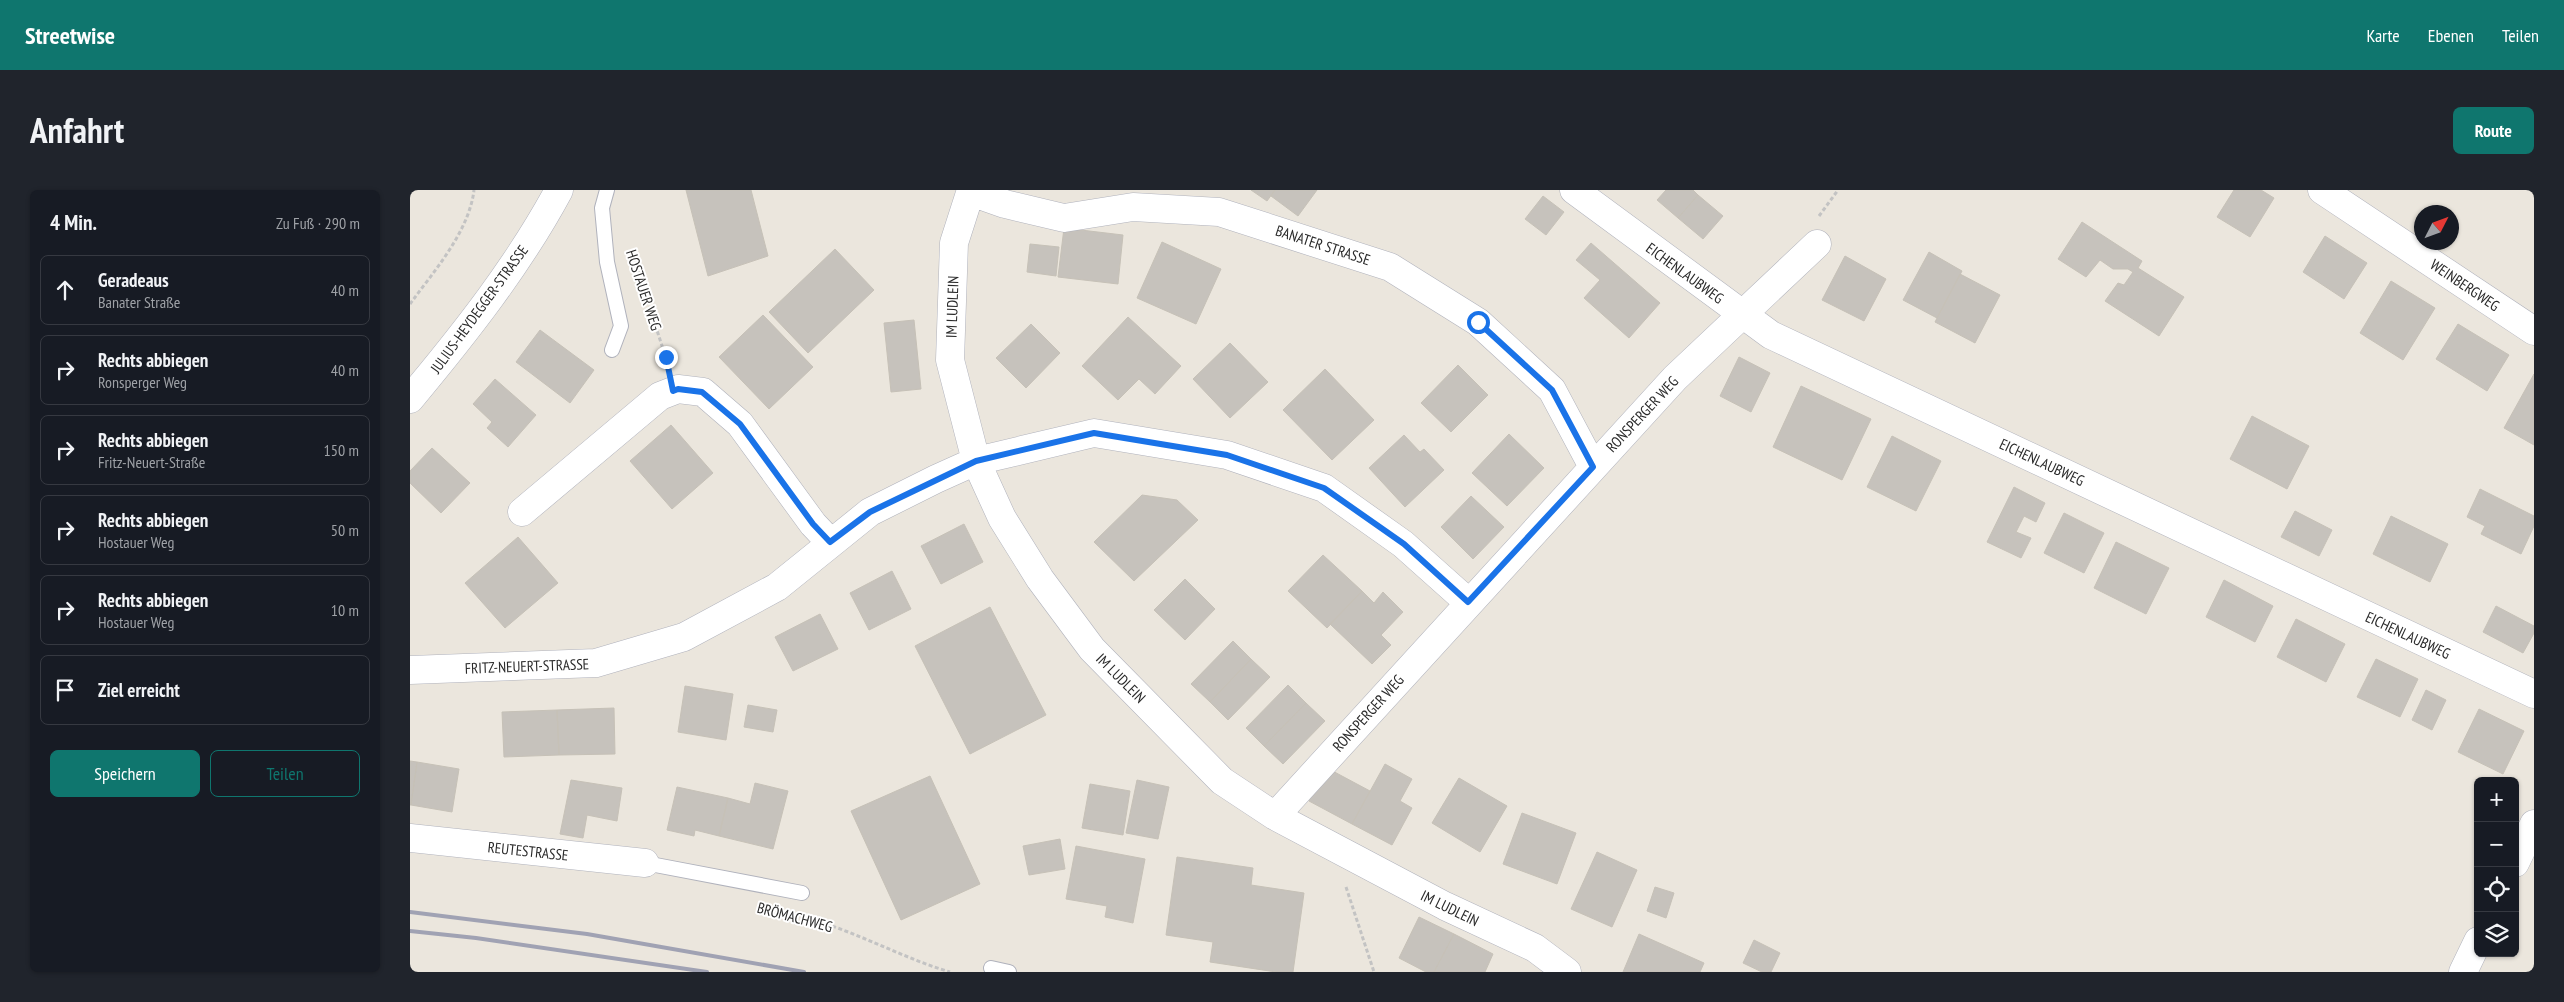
<!DOCTYPE html>
<html lang="de">
<head>
<meta charset="utf-8">
<style>
	:root { --surface:#171b24; --page:#20242c; --text:#f1f3f6; --muted:#9ea1a6; --line:#363941; --accent:#0f766e }
	body { margin:0; font-family:"PT Sans Narrow",sans-serif; background:var(--page); color:var(--text) }
	.controls { position:absolute; right:15px; bottom:15px; display:grid; overflow:hidden; border-radius:8px; box-shadow:0 1px 4px #0004 }
	.controls button { width:45px; height:45px; display:grid; place-items:center; padding:0; border:0; border-bottom:1px solid var(--line); background:var(--surface); color:var(--text); font:25px sans-serif }
	.compass { position:absolute; left:2004px; top:15px; width:45px; height:45px; border-radius:50%; background:var(--surface); box-shadow:0 1px 4px #0004; rotate:48deg }
	.stop { position:absolute; width:15px; height:15px; margin:-11px; border:4px solid #1a73e8; border-radius:50%; background:#fff }
	.stop.end { background:#1a73e8; border-color:#fff; box-shadow:0 1px 5px #0008 }
	.list { margin:0; padding:0; list-style:none }
	h2 { display:flex; justify-content:space-between; align-items:center; height:65px; margin:0; padding:0 20px; font-size:21px }
	h2 small { font-size:16px; font-weight:400; color:var(--muted) }
	.list li { display:grid; grid-template-columns:32px 1fr auto; gap:15px; align-items:center; box-sizing:border-box; height:70px; margin:0 10px 10px; padding:0 10px; border:1px solid var(--line); border-radius:8px }
	.list b { display:block; font-size:19px; white-space:nowrap }
	.list p { margin:0; font-size:16px; white-space:nowrap; color:var(--muted) }
	.list em { font-size:16px; font-style:normal; color:var(--muted) }
	.actions { display:flex; gap:10px; padding:15px 20px }
	.actions a { flex:1; padding:11px 0; border:1px solid var(--accent); border-radius:8px; text-align:center; font-size:18px; color:var(--accent) }
	.actions .main { background:var(--accent); color:#fff }
	.icon { flex:none; width:28px; height:28px; fill:none; stroke:currentColor; stroke-width:2; stroke-linecap:round; stroke-linejoin:round }
	.map { position:relative; flex:none; width:2124px; height:782px; overflow:hidden; border-radius:8px }
	header { display:flex; align-items:center; gap:30px; box-sizing:border-box; height:70px; padding:0 25px; background:var(--accent); color:#fff }
	header strong { font-size:24px }
	nav { display:flex; gap:28px; margin-inline-start:auto; font-size:18px }
	.intro { display:flex; align-items:center; justify-content:space-between; box-sizing:border-box; height:120px; padding:0 30px }
	h1 { margin:0; font-size:35px }
	.button { padding:12px 22px; border-radius:8px; background:var(--accent); color:#fff; font-size:18px; font-weight:700 }
	main { display:flex; gap:30px; padding:0 30px }
	aside { flex:1; background:var(--surface); border-radius:8px; box-shadow:0 1px 4px #0004 }
	.map>svg:first-child { display:block }
	.building { fill:#c6c2bc; stroke:#c6c1b7 }
	.lines { fill:none; stroke-linecap:round; stroke-linejoin:round }
	.service-casing { stroke:#b0b2bc; stroke-width:16 }
	.minor-casing { stroke:#b0b2bc; stroke-width:29 }
	.tertiary-casing { stroke:#b0b2bc; stroke-width:29 }
	.path { stroke:#c3c3c3; stroke-width:3; stroke-dasharray:4 2.5; stroke-linecap:butt }
	.service { stroke:#fff; stroke-width:14 }
	.minor { stroke:#fff; stroke-width:28 }
	.tertiary { stroke:#fff; stroke-width:28 }
	.rail { stroke:#a0a2b3; stroke-width:4 }
	.route { stroke:#1a73e8; stroke-width:6 }
	.labels { text-anchor:middle; dominant-baseline:central; stroke-width:4; stroke-linejoin:round; paint-order:stroke }
	.street-label { font-size:15px; fill:#2a2a2a; stroke:#fff }
</style>
</head>
<body>
<header>
<strong>Streetwise</strong>
<nav><a>Karte</a><a>Ebenen</a><a>Teilen</a></nav>
</header>
<div class="intro"><h1>Anfahrt</h1><a class="button">Route</a></div>
<main>
<aside>
<h2>4 Min.<small>Zu Fuß · 290 m</small></h2>
<ul class="list">
<li><svg class="icon" aria-label="ahead" viewBox="0 0 24 24"><path d="M12 20V5M6 11l6-6 6 6"/></svg><div><b>Geradeaus</b><p>Banater Straße</p></div><em>40 m</em></li>
<li><svg class="icon" aria-label="right" viewBox="0 0 24 24"><path d="M7 20v-9h11M14 6l5 5-5 5"/></svg><div><b>Rechts abbiegen</b><p>Ronsperger Weg</p></div><em>40 m</em></li>
<li><svg class="icon" aria-label="right" viewBox="0 0 24 24"><path d="M7 20v-9h11M14 6l5 5-5 5"/></svg><div><b>Rechts abbiegen</b><p>Fritz-Neuert-Straße</p></div><em>150 m</em></li>
<li><svg class="icon" aria-label="right" viewBox="0 0 24 24"><path d="M7 20v-9h11M14 6l5 5-5 5"/></svg><div><b>Rechts abbiegen</b><p>Hostauer Weg</p></div><em>50 m</em></li>
<li><svg class="icon" aria-label="right" viewBox="0 0 24 24"><path d="M7 20v-9h11M14 6l5 5-5 5"/></svg><div><b>Rechts abbiegen</b><p>Hostauer Weg</p></div><em>10 m</em></li>
<li><svg class="icon" aria-label="arrive" viewBox="0 0 24 24"><path d="M6 21V4h12l-3 4 3 4H6"/></svg><div><b>Ziel erreicht</b></div></li>
</ul>
<div class="actions"><a class="main">Speichern</a><a>Teilen</a></div>
</aside>
<div class="map">
<svg width="2124" height="782" viewBox="0 0 2124 782">
	<rect width="100%" height="100%" fill="#ebe6dd"/>
	<!-- building -->
	<path class="building" d="M276 0H341L358 66 298 86Z
		M841 0H865L857 11Z
		M865 0H907L888 26 861 6Z
		M1256 0H1283L1288 5 1268 28 1247 10Z
		M1824 0H1851L1864 8 1840 47 1807 27Z
		M1288 5 1313 26 1293 49 1268 28Z
		M1133 6 1154 22 1136 45 1115 29Z
		M1672 32 1732 71 1728 78 1774 107 1749 146 1695 111 1708 93 1714 95 1723 82 1718 79H1703L1690 70 1676 87 1648 69Z
		M654 38 713 45 708 94 648 87Z
		M1915 46 1957 73 1934 109 1893 82Z
		M752 52 811 79 786 134 727 108Z
		M1181 53 1250 113 1219 148 1174 108 1190 90 1166 70Z
		M620 54 649 57 646 86 617 82Z
		M425 59 464 100 398 163 359 122Z
		M1519 62 1552 81 1527 128 1493 110Z
		M1435 66 1476 89 1454 131 1412 110Z
		M1550 84 1590 105 1565 153 1525 132Z
		M1981 91 2025 118 1993 170 1950 143Z
		M353 125 403 177 359 219 309 167Z
		M718 127 771 176 745 204 729 189 708 210 672 176Z
		M504 130 511 199 481 202 474 133Z
		M621 134 650 163 616 198 586 168Z
		M2048 134 2099 165 2077 201 2026 169Z
		M130 140 184 180 160 213 106 172Z
		M820 153 858 192 820 228 783 189Z
		M1329 167 1360 183 1341 222 1310 206Z
		M1048 175 1078 205 1041 242 1011 213Z
		M915 179 964 230 922 270 873 220Z
		M2124 184V255L2094 238Z
		M85 189 126 225 98 257 77 238 82 232 63 214Z
		M1391 196 1461 229 1432 290 1363 257Z
		M1842 226 1899 256 1877 299 1820 269Z
		M261 235 303 283 262 319 220 271Z
		M1099 244 1134 278 1097 316 1062 283Z
		M994 245 1010 262 1014 259 1034 280 995 317 959 278Z
		M1482 246 1531 271 1506 321 1457 297Z
		M22 258 60 293 31 323 0 293V281Z
		M1604 297 1635 313 1626 332 1614 326 1606 342 1621 348 1611 368 1577 352Z
		M2070 299 2124 326V336L2111 364 2071 344 2075 336 2057 327Z
		M732 305 767 310 788 330 724 391 684 352Z
		M1061 306 1094 337 1063 369 1031 337Z
		M1885 321 1922 340 1909 366 1871 347Z
		M1654 323 1694 343 1674 383 1634 363Z
		M1981 326 2038 354 2020 392 1963 364Z
		M554 334 573 372 531 394 511 356Z
		M108 347 148 393 95 438 55 393Z
		M1706 352 1759 378 1736 424 1684 398Z
		M913 365 952 401 917 438 878 401Z
		M482 381 501 419 459 440 440 403Z
		M775 389 805 419 775 450 744 420Z
		M1814 390 1863 416 1845 452 1796 427Z
		M952 401 964 413 973 402 993 422 971 445 981 455 962 474 920 434Z
		M2086 416 2124 436V443L2113 463 2073 442Z
		M580 417 636 525 560 564 505 456Z
		M410 424 428 459 383 481 365 447Z
		M1886 429 1935 454 1916 492 1867 467Z
		M823 451 841 469 800 512 781 494Z
		M841 469 860 487 818 530 800 512Z
		M1966 469 2008 489 1990 527 1947 507Z
		M878 495 896 513 854 556 836 538Z
		M275 496 323 504 316 550 268 542Z
		M2016 500 2036 510 2022 540 2002 530Z
		M896 513 915 531 873 574 854 556Z
		M338 515 367 520 363 542 334 537Z
		M204 518 205 564 149 565 147 520Z
		M2069 519 2114 541 2093 584 2048 562Z
		M147 520 149 565 94 567 92 522Z
		M0 571 7 572 1 615H0Z
		M7 572 49 579 42 622 1 615Z
		M975 574 1002 589 990 611 1002 618 982 655 942 634Z
		M917 578 960 601 942 634 899 611Z
		M520 586 570 694 491 730 441 621Z
		M1049 588 1097 616 1070 662 1022 633Z
		M161 590 212 598 207 631 177 625 173 648 150 644Z
		M727 590 759 597 748 649 716 643Z
		M345 593 378 601 363 659 309 646 318 608 340 614Z
		M680 594 720 601 713 645 672 638Z
		M267 597 318 608 309 646 285 640 284 646 257 640Z
		M1112 623 1166 643 1147 694 1093 674Z
		M650 649 655 679 619 685 613 656Z
		M666 656 735 669 723 733 695 727 697 716 656 709Z
		M1187 662 1227 680 1202 737 1161 719Z
		M767 667 843 678 841 695 894 703 883 782H866L800 772 803 752 756 745Z
		M1245 697 1264 703 1256 728 1237 721Z
		M1009 727 1044 744 1024 782H1016L989 768Z
		M1044 744 1083 764 1075 782H1024Z
		M1229 744 1294 773 1290 782H1213Z
		M1344 750 1370 763 1361 782H1352L1333 773Z"/>
	<g class="lines">
		<defs>
			<path id="service" d="M197 0 192 18 197 72 211 136 202 160
				M235 673 392 703
				M581 778 599 782"/>
			<path id="minor" d="M561 0 544 53 540 170 566 271 592 328 630 389 682 459 812 591 865 626 1035 716 1125 758 1157 782
				M1164 0 1361 145 2124 504
				M1912 0 2124 141
				M561 2 595 14 654 28 723 17 809 22 980 77 1068 132 1142 200 1183 277
				M112 322 250 206 268 199 293 202 330 234 403 334 420 352
				M0 480 186 473 274 447 367 397 460 322 526 289 566 271 684 243 817 265 914 298 993 354 1058 412
				M865 626 1265 188 1407 54
				M0 648 235 673
				M2105 673 2124 634
				M2053 782 2068 751"/>
			<path id="tertiary" d="M0 209C55 143 108 76 149 0"/>
		</defs>
		<!-- service casing -->
		<use href="#service" class="service-casing"/>
		<!-- minor casing -->
		<use href="#minor" class="minor-casing"/>
		<!-- tertiary casing -->
		<use href="#tertiary" class="tertiary-casing"/>
		<!-- path -->
		<path class="path" d="M1409 26 1428 0
			M221 61 257 171
			M0 114C24 81 59 42 64 0
			M936 697 964 782
			M391 727C443 739 489 767 540 782"/>
		<!-- service -->
		<use href="#service" class="service"/>
		<!-- minor -->
		<use href="#minor" class="minor"/>
		<!-- tertiary -->
		<use href="#tertiary" class="tertiary"/>
		<!-- rail -->
		<path class="rail" d="M0 722 177 744 394 782
			M0 741 66 748 297 782"/>
	</g>
	<g class="lines">
		<!-- route -->
		<path class="route" d="M256 167 263 201 268 199 292 202 330 234 403 334 420 352 460 322 566 271 684 243 817 265 914 298 994 354 1058 412 1183 277 1142 200 1068 132"/>
	</g>
	<g class="labels">
		<!-- street labels -->
		<g class="street-label">
			<text transform="translate(913 55) rotate(18)">BANATER STRASSE</text>
			<text transform="translate(1275 83) rotate(36)">EICHENLAUBWEG</text>
			<text transform="translate(2055 95) rotate(34)">WEINBERGWEG</text>
			<text transform="translate(234 100) rotate(72)">HOSTAUER WEG</text>
			<text transform="translate(542 117) rotate(-88)">IM LUDLEIN</text>
			<text transform="translate(69 119) rotate(-54)">JULIUS-HEYDEGGER-STRASSE</text>
			<text transform="translate(1232 224) rotate(-47)">RONSPERGER WEG</text>
			<text transform="translate(1632 272) rotate(25)">EICHENLAUBWEG</text>
			<text transform="translate(1998 445) rotate(25)">EICHENLAUBWEG</text>
			<text transform="translate(117 476) rotate(-2)">FRITZ-NEUERT-STRASSE</text>
			<text transform="translate(711 488) rotate(45)">IM LUDLEIN</text>
			<text transform="translate(958 523) rotate(-48)">RONSPERGER WEG</text>
			<text transform="translate(118 661) rotate(6)">REUTESTRASSE</text>
			<text transform="translate(1040 718) rotate(26)">IM LUDLEIN</text>
			<text transform="translate(385 727) rotate(15)">BRÖMACHWEG</text>
		</g>
	</g>
</svg>
<div class="controls">
<button>+</button>
<button>−</button>
<button><svg class="icon" aria-label="locate" viewBox="0 0 24 24"><circle cx="12" cy="12" r="6"/><path d="M12 2v4M12 18v4M2 12h4M18 12h4"/></svg></button>
<button><svg class="icon" aria-label="layers" viewBox="0 0 24 24"><path d="M12 4l9 5-9 5-9-5zM3 14l9 5 9-5"/></svg></button>
</div>
<svg class="compass" viewBox="-18 -18 36 36"><path d="M0-13l5 13h-10z" fill="#e53935"/><path d="M0 13l5-13h-10z" fill="#9ea1a6"/></svg>
<div class="stop" style="left:1068px;top:132px"></div>
<div class="stop end" style="left:256px;top:167px"></div>
</div>
</main>
</body>
</html>
